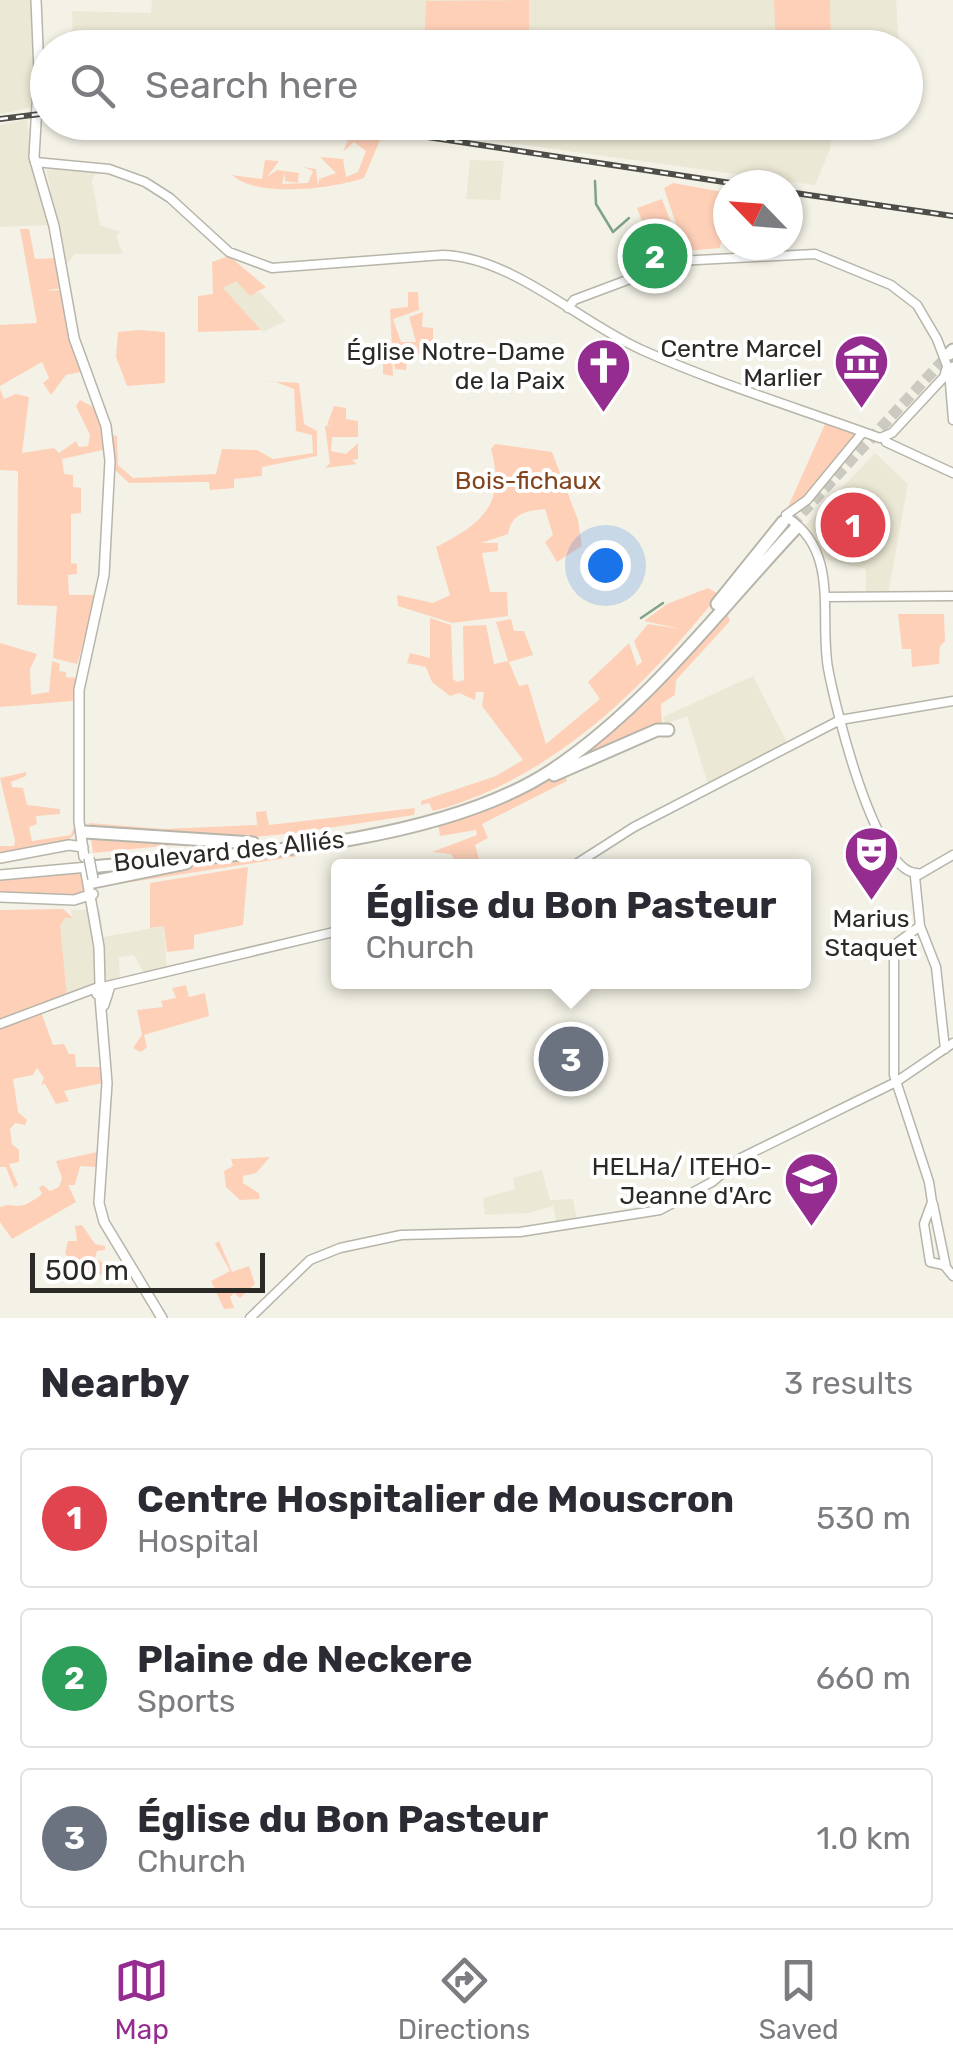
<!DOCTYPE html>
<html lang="en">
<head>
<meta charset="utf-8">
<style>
	:root { --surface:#fff; --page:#f7f7f7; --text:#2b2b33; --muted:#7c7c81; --line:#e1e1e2; --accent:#952c8f }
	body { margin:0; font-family:Rubik,sans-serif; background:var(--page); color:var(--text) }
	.compass { position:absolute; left:713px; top:170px; width:90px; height:90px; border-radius:50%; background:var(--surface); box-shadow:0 2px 8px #0004; rotate:295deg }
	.scale { position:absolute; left:30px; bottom:25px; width:235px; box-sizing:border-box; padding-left:10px; border:5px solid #2b2a26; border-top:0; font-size:28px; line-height:35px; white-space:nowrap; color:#2b2a26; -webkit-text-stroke:8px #fff; paint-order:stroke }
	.you { position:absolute; left:605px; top:565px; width:35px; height:35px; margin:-25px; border:8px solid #fff; border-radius:50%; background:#1a73e8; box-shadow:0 0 0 15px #1a73e833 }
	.badge { display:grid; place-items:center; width:65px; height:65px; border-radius:50%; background:var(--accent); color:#fff; font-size:32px; font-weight:700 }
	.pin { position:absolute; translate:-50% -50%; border:5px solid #fff; box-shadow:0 2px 10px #0006 }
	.popup { position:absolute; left:331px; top:859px; width:480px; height:130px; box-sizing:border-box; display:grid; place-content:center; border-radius:10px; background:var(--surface); filter:drop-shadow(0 2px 8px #0005); font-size:32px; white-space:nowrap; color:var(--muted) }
	.popup b { font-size:38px; color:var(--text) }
	.popup::after { content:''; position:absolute; left:50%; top:100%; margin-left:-20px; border:20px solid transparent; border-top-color:var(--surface) }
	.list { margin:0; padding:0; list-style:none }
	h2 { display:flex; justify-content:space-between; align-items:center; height:130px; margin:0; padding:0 40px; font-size:42px }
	h2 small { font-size:32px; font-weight:400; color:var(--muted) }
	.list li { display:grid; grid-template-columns:65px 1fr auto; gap:30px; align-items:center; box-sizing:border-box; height:140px; margin:0 20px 20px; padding:0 20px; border:2px solid var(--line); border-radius:10px }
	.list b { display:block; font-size:38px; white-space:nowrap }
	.list p { margin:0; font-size:32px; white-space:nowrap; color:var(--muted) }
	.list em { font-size:32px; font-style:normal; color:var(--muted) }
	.icon { flex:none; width:55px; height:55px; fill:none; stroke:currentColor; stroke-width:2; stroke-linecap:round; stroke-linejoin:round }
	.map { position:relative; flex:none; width:953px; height:1318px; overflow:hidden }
	.search { position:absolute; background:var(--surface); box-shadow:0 2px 8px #0004; left:30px; right:30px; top:30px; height:110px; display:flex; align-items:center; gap:25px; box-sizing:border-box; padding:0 35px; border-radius:55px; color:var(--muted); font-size:38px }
	.sheet { height:610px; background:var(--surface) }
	nav { display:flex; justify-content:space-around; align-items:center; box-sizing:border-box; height:140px; border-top:2px solid var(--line); background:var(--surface); font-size:28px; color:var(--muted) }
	nav a { display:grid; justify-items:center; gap:5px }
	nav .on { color:var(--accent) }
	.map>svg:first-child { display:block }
	.built { fill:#ebe8d5 }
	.green { fill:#fed0b8 }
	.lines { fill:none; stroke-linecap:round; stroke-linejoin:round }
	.stream { stroke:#80a289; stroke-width:2.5 }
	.highway-tunnel { stroke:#cccac0; stroke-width:11; stroke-dasharray:11 5.5; stroke-linecap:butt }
	.secondary-casing { stroke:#b7b5aa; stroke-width:11 }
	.primary-casing { stroke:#b7b5aa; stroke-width:12 }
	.highway-casing { stroke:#b7b5aa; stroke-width:15 }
	.secondary { stroke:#fff; stroke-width:8 }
	.primary { stroke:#fff; stroke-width:9 }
	.highway { stroke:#fff; stroke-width:11 }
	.rail-casing { stroke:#4e4d48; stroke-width:6 }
	.rail { stroke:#fff; stroke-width:2.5; stroke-dasharray:8; stroke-linecap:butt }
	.primary-bridge-casing { stroke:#b7b5aa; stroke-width:12; stroke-linecap:butt }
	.primary-bridge { stroke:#fff; stroke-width:9 }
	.labels { text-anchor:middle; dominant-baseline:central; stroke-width:8; stroke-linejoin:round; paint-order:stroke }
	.poi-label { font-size:25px; fill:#2b2a26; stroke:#fff; text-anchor:end }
	.park-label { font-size:25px; fill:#84441e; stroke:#fff }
	.street-label { font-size:25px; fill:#2b2a26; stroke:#fff }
</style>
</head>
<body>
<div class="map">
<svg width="953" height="1318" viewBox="0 0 953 1318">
	<rect width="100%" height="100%" fill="#f4f2e6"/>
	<!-- built -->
	<path class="built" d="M0 0H32L36 78 34 107 0 114Z
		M152 0H896L899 47 73 48 72 11 151 13Z
		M27 119 32 162 49 225 0 227V125Z
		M364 123H832L830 149 815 185Z
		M470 160 504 161 500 200 466 199Z
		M46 166 97 170 92 181 100 225 121 232 116 236 123 254H75L65 267Z
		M236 281 250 295 260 292 286 321 263 332 224 292 225 284Z
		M875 453 908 484 888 595H866V569L821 558 805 526Z
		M753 676 789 746 709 788 687 716 666 724 663 717Z
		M71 910H100L103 937 164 926 167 973 145 975 134 955 119 957 120 981 67 997 59 925 65 918H73Z
		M542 1170 550 1200 573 1199 577 1221 557 1225 553 1206 529 1213 485 1215 483 1198 515 1189 513 1178Z"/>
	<!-- green -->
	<path class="green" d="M529 0V37L425 30 426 1Z
		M774 0H830L831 47H776Z
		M352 130 382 135 364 178C332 189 256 198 232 175L262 179 265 160 279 161 267 177 277 170 299 173 298 183 285 181V173L282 184 308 183 313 171 303 167 316 169 318 186 319 179 336 173 320 157 343 159 346 177 358 172 366 151 354 142 343 152Z
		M673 183 728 193 720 248 685 251 664 188Z
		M662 199 680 246 655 256 637 208Z
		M20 229H29L35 259 58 258 62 288 44 291 63 290 80 372 66 375 51 395 43 383 49 378 42 362 0 386V325L37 323Z
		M229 256 266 287 250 296 236 281 223 288 261 330 198 332V296L213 294 212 262Z
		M408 292H418L419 310 393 319 401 342H416L409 317 423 312 422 327 433 328V354H407L406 370 395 369 392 353 393 376 383 374V356L392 350 390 309 408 307Z
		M140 330 165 332V383L127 386 116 357 118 332Z
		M246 380 299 383 304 424 317 431V456L262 467V476L234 479V488L210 490 209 482 129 483 114 469 111 435 117 436 118 465 133 478 216 474 222 449 257 450 273 459 313 453 312 435 296 431 294 389 276 382Z
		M0 389 4 399 16 394 29 397 22 453 54 448 59 453 76 441 79 447 88 446 90 435 76 406 80 400 97 409 107 449 62 459 64 474 73 475V487L81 488V513L71 514V563L77 564V574L68 575 69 595H98L77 664 53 658 57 606 17 605 18 471 0 470Z
		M334 406 346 408V419L358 421V437H332L331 451 346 454 358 443V459L352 460 357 464 325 468 330 463 325 426H332L327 425Z
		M826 422 858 435 807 495 787 509Z
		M495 444 552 452 578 520 582 546 557 562 545 542 553 535 545 509C526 511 512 513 508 534L481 543H498V551L482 553 490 592H507L508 616 452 623 398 606 397 595 433 603 450 595 436 547C484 523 506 503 491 449Z
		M708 588 719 594C645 688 551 780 433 811L429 803 421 805V801L496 776 523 760 482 706 484 692H476L475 700 459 693 450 696 432 682 426 667 407 663 410 653 430 658V618L451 625 453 679 457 682 464 680 463 626 486 625 494 664 508 661 496 622 511 619 514 631H524L533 655 509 662 519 686 528 684 546 744 600 699 588 682 629 643 637 666 642 662 634 641 648 624 681 629 644 621 667 604Z
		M725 609 730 621 676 680 675 695 661 704 662 725 570 765Z
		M898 614H944L945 641 940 646 939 664 912 667 911 649H902Z
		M0 643 37 654 30 669 31 695 49 692 52 661 60 664 59 671 66 672V677L78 678 75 731 73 701 0 707Z
		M26 772V776L11 782 12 787 23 788 27 805 60 809V814L36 816 37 824 29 827 32 841 71 835 75 824 77 832 67 841 0 854V846H14L15 840 0 778Z
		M564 773 567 781 482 824 488 838 475 845 481 866 470 861 469 866H459L451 854 432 852 477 835 476 830 440 836 438 825Z
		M415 808 414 815 295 833 93 853 89 823 164 829 257 825 256 812 266 811 269 825Z
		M349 843 331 851 99 887 96 871Z
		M248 867 243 925 194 935V949L167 952 164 926 150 928V883Z
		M84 870 87 896 0 894V878Z
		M63 909 73 918H65L60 926 67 997 0 1021V910Z
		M186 985 189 997 205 993 209 1016 144 1035 147 1047 141 1052 133 1048 142 1035 137 1010 163 1007 161 1001 176 998 172 988Z
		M41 1012 53 1045 64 1044 69 1054H75L76 1067H102L103 1083 64 1091 69 1101 56 1104 45 1084 41 1085 44 1078 37 1068 33 1075 13 1079 18 1112 27 1120 25 1125 15 1123 10 1129 12 1144 19 1150V1162L9 1164 18 1185 14 1188 6 1167H0V1026Z
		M97 1152 96 1167 80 1166 75 1185H68L76 1202 12 1239 0 1222V1207C16 1201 17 1214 42 1194L39 1188 43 1185 50 1191 59 1187 62 1178 56 1161Z
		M270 1157 256 1173 243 1176V1183L259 1193 260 1199 240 1200 226 1187 224 1171 233 1166 231 1159Z
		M82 1225 95 1244 105 1246V1250L97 1251 95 1258 103 1263 102 1274 93 1277 84 1264 76 1268 65 1253 68 1241H77L75 1226Z
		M219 1241 232 1272 249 1266 255 1284 240 1298 234 1293 230 1297 234 1308 224 1309 211 1281 230 1271 215 1244Z"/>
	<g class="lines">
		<!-- stream -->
		<path class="stream" d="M595 181 596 204 613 232 629 218
			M641 618 663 603"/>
		<!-- highway-tunnel -->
		<path class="highway-tunnel" d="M791 525 949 354"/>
		<defs>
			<path id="secondary" d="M35 162 109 169 145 182 170 198 229 252 272 268 443 255C512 257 581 323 642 350 718 384 801 409 880 438L892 433 944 377 947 367
				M568 308 574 300 678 261 815 254 891 285 917 305 937 339 949 371 953 420
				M886 442 953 473
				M786 515 807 500 863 432
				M788 518C840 552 819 617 828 668 835 706 875 873 917 873
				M827 597 953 596
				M573 866 634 827 840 720 953 701
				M920 926 897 943 894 959V1075L929 1182 932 1202 924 1224 930 1262 944 1265 953 1276
				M920 926 936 967 945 1049
				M920 926 915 877 953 855
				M107 986 338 931
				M0 1024 96 988
				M933 1204 946 1267
				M250 1318 310 1260 340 1248 401 1235 520 1232 660 1210 712 1182 741 1158 896 1082 953 1043"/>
			<path id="primary" d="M36 0 39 71 34 157 54 226 74 338 106 426 110 461 104 575 79 690V821L84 857
				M0 858 69 845 83 847
				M86 873 99 947 100 985
				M0 875 88 867
				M0 897 74 900 93 894
				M100 997 107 1083 99 1203 104 1222 162 1318
				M104 1005 109 989 100 985 97 994 107 996"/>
			<path id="highway" d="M949 354 953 350
				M950 378 953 368
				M717 604 783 522
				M554 775 657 730H668
				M85 832 253 843
				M88 867C228 855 435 847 552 770 647 707 718 611 795 529
				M93 882 186 863"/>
		</defs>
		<!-- secondary casing -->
		<use href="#secondary" class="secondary-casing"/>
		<!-- primary casing -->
		<use href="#primary" class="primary-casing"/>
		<!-- highway casing -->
		<use href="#highway" class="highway-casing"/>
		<!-- secondary -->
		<use href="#secondary" class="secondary"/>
		<!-- primary -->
		<use href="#primary" class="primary"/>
		<!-- highway -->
		<use href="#highway" class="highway"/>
		<defs>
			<path id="rail" d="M0 119 48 113
				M328 122 744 185
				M788 192 953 216"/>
		</defs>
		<!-- rail casing -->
		<use href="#rail" class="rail-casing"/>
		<!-- rail -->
		<use href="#rail" class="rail"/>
		<defs>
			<path id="primary-bridge" d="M89 858 93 879"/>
		</defs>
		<!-- primary-bridge casing -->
		<use href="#primary-bridge" class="primary-bridge-casing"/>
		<!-- primary-bridge -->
		<use href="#primary-bridge" class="primary-bridge"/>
	</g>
	<!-- icons -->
	<defs>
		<symbol id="museum-pin" viewBox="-11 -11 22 30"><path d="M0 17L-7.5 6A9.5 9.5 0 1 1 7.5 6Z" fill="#952c8f" stroke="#fff"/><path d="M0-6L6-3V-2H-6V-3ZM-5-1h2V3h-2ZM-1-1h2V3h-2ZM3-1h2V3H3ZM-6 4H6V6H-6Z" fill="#fff"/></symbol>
		<symbol id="church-pin" viewBox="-11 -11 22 30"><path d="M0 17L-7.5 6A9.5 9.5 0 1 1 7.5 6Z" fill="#952c8f" stroke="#fff"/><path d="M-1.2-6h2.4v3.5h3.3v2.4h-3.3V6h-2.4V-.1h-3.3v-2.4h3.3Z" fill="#fff"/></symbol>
		<symbol id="theatre-pin" viewBox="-11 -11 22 30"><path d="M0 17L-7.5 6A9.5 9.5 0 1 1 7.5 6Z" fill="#952c8f" stroke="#fff"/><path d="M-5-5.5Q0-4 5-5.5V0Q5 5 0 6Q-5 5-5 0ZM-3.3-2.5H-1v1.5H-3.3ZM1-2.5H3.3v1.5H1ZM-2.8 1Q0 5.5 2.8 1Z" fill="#fff"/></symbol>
		<symbol id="university-pin" viewBox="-11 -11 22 30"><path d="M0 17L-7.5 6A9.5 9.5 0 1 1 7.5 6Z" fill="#952c8f" stroke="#fff"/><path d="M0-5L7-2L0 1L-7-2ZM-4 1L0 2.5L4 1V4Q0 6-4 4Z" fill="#fff"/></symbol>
	</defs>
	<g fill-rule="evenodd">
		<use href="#museum-pin" x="830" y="330" width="63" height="86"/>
		<use href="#church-pin" x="572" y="334" width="63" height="86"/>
		<use href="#theatre-pin" x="840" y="822" width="63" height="86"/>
		<use href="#university-pin" x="780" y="1148" width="63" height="86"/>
	</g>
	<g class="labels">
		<!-- poi labels -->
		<g class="poi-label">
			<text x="822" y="348">Centre Marcel<tspan x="822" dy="29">Marlier</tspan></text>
			<text x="565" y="351">Église Notre-Dame<tspan x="565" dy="29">de la Paix</tspan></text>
			<text x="871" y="918" text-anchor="middle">Marius<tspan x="871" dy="29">Staquet</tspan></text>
			<text x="772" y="1166">HELHa/ ITEHO-<tspan x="772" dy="29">Jeanne d'Arc</tspan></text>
		</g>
		<!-- park labels -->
		<g class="park-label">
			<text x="528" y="480">Bois-fichaux</text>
		</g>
		<!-- street labels -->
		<g class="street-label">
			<text transform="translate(229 851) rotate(-6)">Boulevard des Alliés</text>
		</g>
	</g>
</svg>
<svg class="compass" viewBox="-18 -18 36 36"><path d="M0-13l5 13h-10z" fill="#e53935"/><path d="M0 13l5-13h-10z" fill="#7c7c81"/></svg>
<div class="scale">500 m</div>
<div class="you"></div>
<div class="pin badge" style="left:853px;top:525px;background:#e0444e">1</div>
<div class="pin badge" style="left:655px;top:256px;background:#2e9e5b">2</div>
<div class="pin badge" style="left:571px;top:1059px;background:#6b7280">3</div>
<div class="popup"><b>Église du Bon Pasteur</b>Church</div>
<div class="search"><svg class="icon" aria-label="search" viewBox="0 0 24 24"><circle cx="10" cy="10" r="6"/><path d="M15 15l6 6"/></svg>Search here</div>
</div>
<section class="sheet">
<h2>Nearby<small>3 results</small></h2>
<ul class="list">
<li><span class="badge" style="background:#e0444e">1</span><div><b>Centre Hospitalier de Mouscron</b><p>Hospital</p></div><em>530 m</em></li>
<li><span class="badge" style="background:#2e9e5b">2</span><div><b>Plaine de Neckere</b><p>Sports</p></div><em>660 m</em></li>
<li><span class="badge" style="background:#6b7280">3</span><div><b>Église du Bon Pasteur</b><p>Church</p></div><em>1.0 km</em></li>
</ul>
</section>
<nav>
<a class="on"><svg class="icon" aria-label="map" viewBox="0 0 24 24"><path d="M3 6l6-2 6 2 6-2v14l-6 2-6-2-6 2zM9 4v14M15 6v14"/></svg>Map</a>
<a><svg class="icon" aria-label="directions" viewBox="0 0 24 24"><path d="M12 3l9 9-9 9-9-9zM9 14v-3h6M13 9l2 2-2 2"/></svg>Directions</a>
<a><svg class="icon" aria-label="saved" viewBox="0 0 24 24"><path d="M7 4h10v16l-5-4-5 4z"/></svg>Saved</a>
</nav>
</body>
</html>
